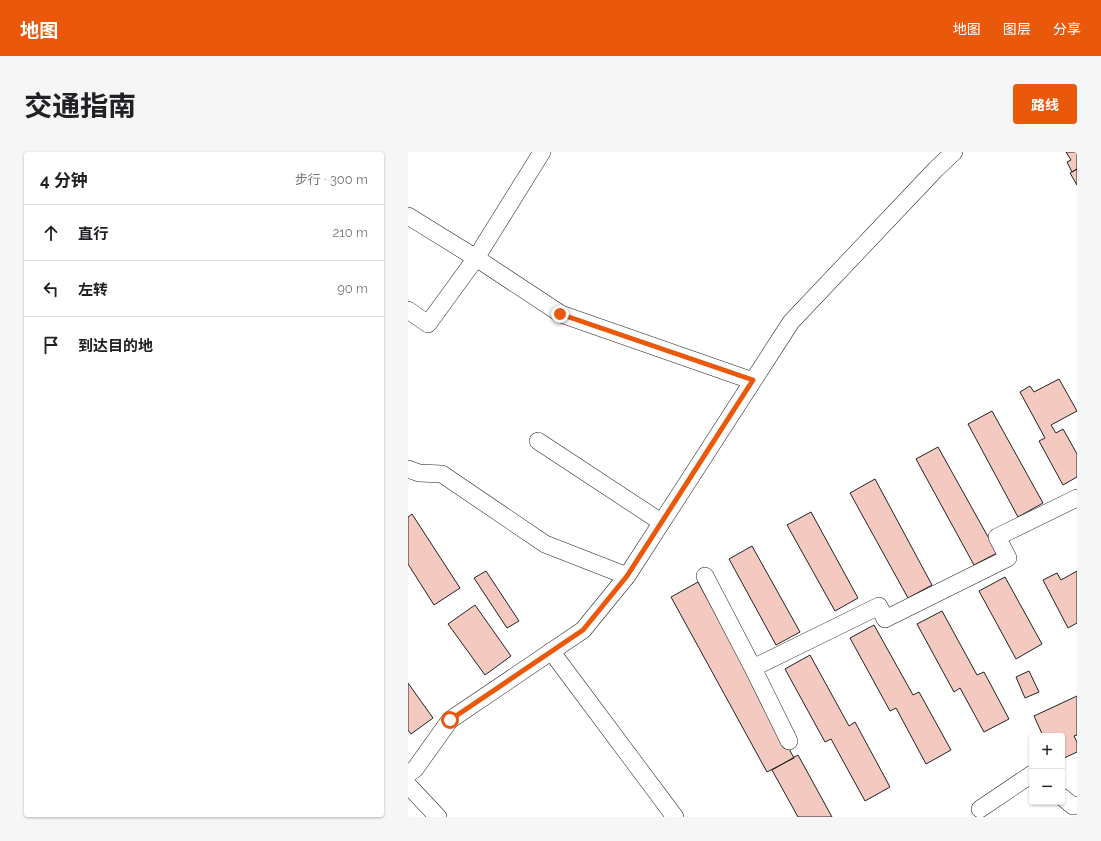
<!DOCTYPE html>
<html lang="zh">
<head>
<meta charset="utf-8">
<style>
	:root { --surface:#fff; --page:#f6f6f6; --text:#202124; --muted:#757577; --line:#e0e0e0; --accent:#ea580c }
	body { margin:0; font-family:Raleway,"Noto Sans SC",sans-serif; background:var(--page); color:var(--text) }
	.controls { position:absolute; right:12px; bottom:12px; display:grid; overflow:hidden; border-radius:4px; box-shadow:0 1px 3px #0004 }
	.controls button { width:36px; height:36px; display:grid; place-items:center; padding:0; border:0; border-bottom:1px solid var(--line); background:var(--surface); color:var(--text); font:20px sans-serif }
	.stop { position:absolute; width:12px; height:12px; margin:-9px; border:3px solid #ea580c; border-radius:50%; background:#fff }
	.stop.end { background:#ea580c; border-color:#fff; box-shadow:0 1px 4px #0008 }
	.list { margin:0; padding:0; list-style:none }
	h2 { display:flex; justify-content:space-between; align-items:center; height:52px; margin:0; padding:0 16px; font-size:17px }
	h2 small { font-size:13px; font-weight:400; color:var(--muted) }
	.list li { display:grid; grid-template-columns:26px 1fr auto; gap:12px; align-items:center; box-sizing:border-box; height:56px; padding:0 16px; border-top:1px solid var(--line) }
	.list b { display:block; font-size:15px; white-space:nowrap }
	.list em { font-size:13px; font-style:normal; color:var(--muted) }
	.icon { flex:none; width:22px; height:22px; fill:none; stroke:currentColor; stroke-width:2; stroke-linecap:round; stroke-linejoin:round }
	.map { position:relative; flex:none; width:669px; height:665px; overflow:hidden; border-radius:4px }
	header { display:flex; align-items:center; gap:24px; box-sizing:border-box; height:56px; padding:0 20px; background:var(--accent); color:#fff }
	header strong { font-size:19px }
	nav { display:flex; gap:22px; margin-inline-start:auto; font-size:14px }
	.intro { display:flex; align-items:center; justify-content:space-between; box-sizing:border-box; height:96px; padding:0 24px }
	h1 { margin:0; font-size:28px }
	.button { padding:10px 18px; border-radius:4px; background:var(--accent); color:#fff; font-size:14px; font-weight:700 }
	main { display:flex; gap:24px; padding:0 24px }
	aside { flex:1; background:var(--surface); border-radius:4px; box-shadow:0 1px 3px #0004 }
	.map>svg:first-child { display:block }
	.building { fill:#f3c9c0; stroke:#222 }
	.lines { fill:none; stroke-linecap:round; stroke-linejoin:round }
	.minor-casing { stroke:#222; stroke-width:18 }
	.minor { stroke:#fff; stroke-width:17 }
	.route { stroke:#ea580c; stroke-width:5 }
</style>
</head>
<body>
<header>
<strong>地图</strong>
<nav><a>地图</a><a>图层</a><a>分享</a></nav>
</header>
<div class="intro"><h1>交通指南</h1><a class="button">路线</a></div>
<main>
<aside>
<h2>4 分钟<small>步行 · 300 m</small></h2>
<ul class="list">
<li><svg class="icon" aria-label="ahead" viewBox="0 0 24 24"><path d="M12 20V5M6 11l6-6 6 6"/></svg><div><b>直行</b></div><em>210 m</em></li>
<li><svg class="icon" aria-label="left" viewBox="0 0 24 24"><path d="M17 20v-9H6M10 6l-5 5 5 5"/></svg><div><b>左转</b></div><em>90 m</em></li>
<li><svg class="icon" aria-label="arrive" viewBox="0 0 24 24"><path d="M6 21V4h12l-3 4 3 4H6"/></svg><div><b>到达目的地</b></div></li>
</ul>
</aside>
<div class="map">
<svg width="669" height="665" viewBox="0 0 669 665">
	<rect width="100%" height="100%" fill="#fff"/>
	<!-- building -->
	<path class="building" d="M658 0H669V17L664 20 659 10 663 8Z
		M669 17V33L662 21Z
		M651 227 669 259 643 273 648 281 655 277 669 302V325L655 333 631 289 637 286 612 240 622 234 626 240Z
		M584 259 635 351 610 365 560 272Z
		M530 295 589 401 566 413 508 307Z
		M467 327 524 433 500 446 442 341Z
		M403 360 450 446 427 459 379 373Z
		M4 362 52 436 26 453 0 412V365Z
		M344 394 392 480 368 493 321 407Z
		M78 419 111 469 99 476 66 426Z
		M669 419V471L660 476 635 428 649 421 653 428Z
		M597 425 634 492 608 507 571 439Z
		M290 430 386 606 359 620 263 445Z
		M67 453 103 504 77 523 40 472Z
		M534 459 569 523 576 520 601 567 576 580 552 536 546 540 509 472Z
		M466 473 505 543 511 540 543 598 518 612 488 556 482 559 442 486Z
		M402 503 441 574 447 570 482 635 457 649 423 587 417 590 377 517Z
		M621 519 631 540 617 546 608 525Z
		M0 531 25 566 3 582 0 578Z
		M669 544V583L666 584 669 590V600L654 607V584H635L626 564Z
		M390 603 424 665H390L364 618Z"/>
	<g class="lines">
		<defs>
			<path id="minor" d="M0 64 68 106 153 162 345 229
				M0 158 20 172 68 106 134 0
				M130 289 253 370
				M0 317 11 321 34 322 137 392 219 424
				M297 424 345 516
				M143 499 267 665
				M381 589 345 516 471 454 477 467 600 406 589 385 669 346
				M0 622 7 617 42 568 175 478 219 424 383 170 528 17 546 0
				M0 633 30 665
				M654 645 665 654 669 653
				M572 657 624 622"/>
		</defs>
		<!-- minor casing -->
		<use href="#minor" class="minor-casing"/>
		<!-- minor -->
		<use href="#minor" class="minor"/>
	</g>
	<g class="lines">
		<!-- route -->
		<path class="route" d="M42 568 175 478 219 424 345 228 152 162"/>
	</g>
</svg>
<div class="controls">
<button>+</button>
<button>−</button>
</div>
<div class="stop" style="left:42px;top:568px"></div>
<div class="stop end" style="left:152px;top:162px"></div>
</div>
</main>
</body>
</html>
